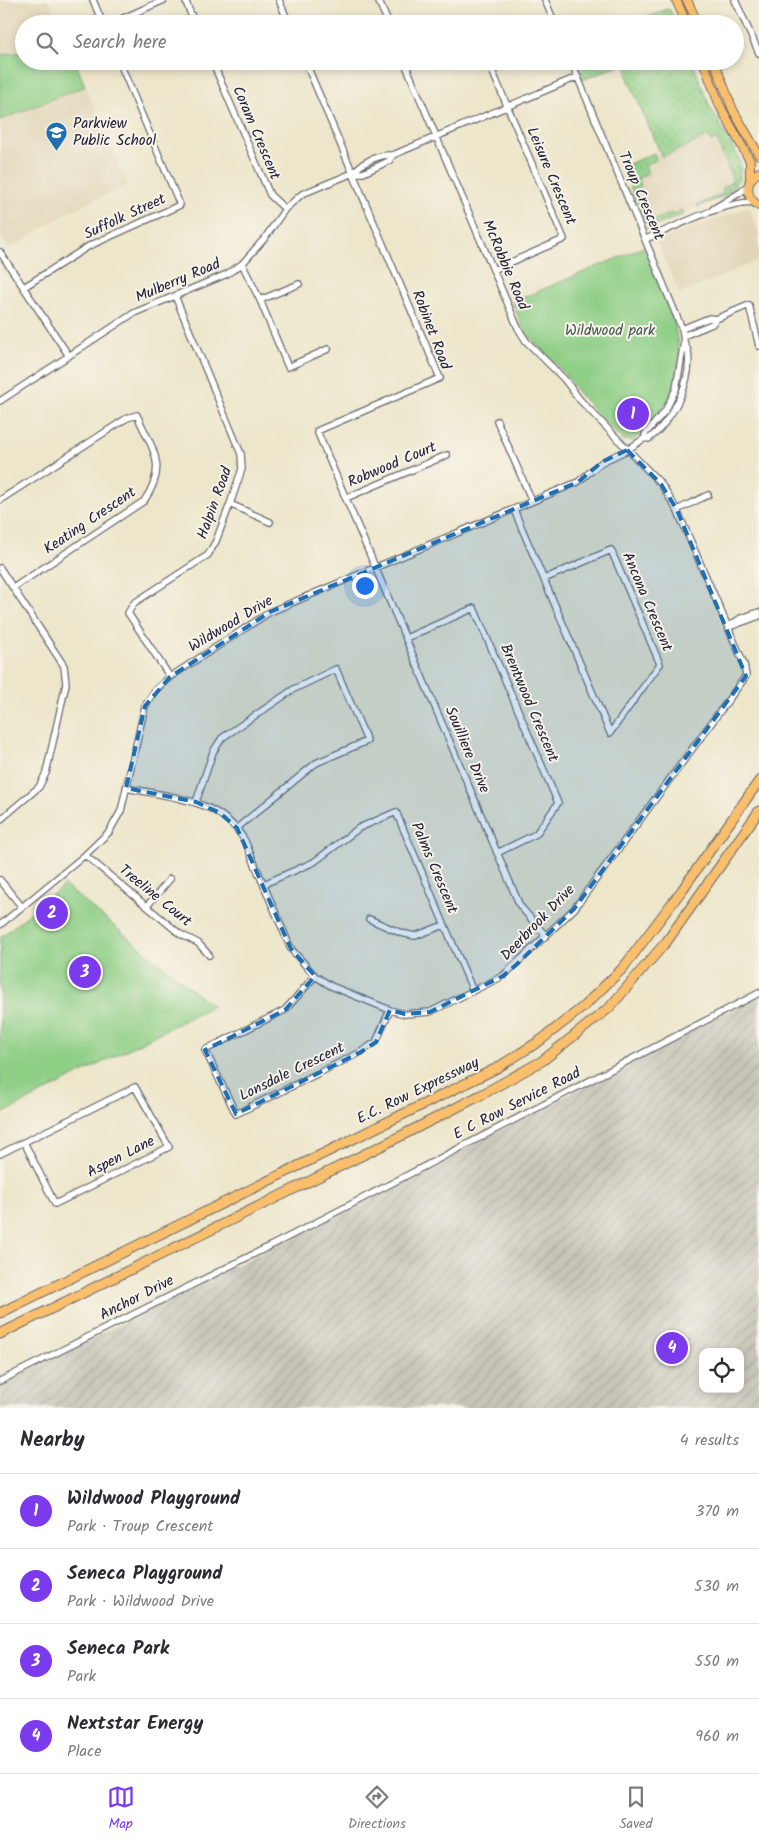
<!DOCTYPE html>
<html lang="en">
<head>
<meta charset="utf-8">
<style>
	:root { --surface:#fff; --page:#f7f7f7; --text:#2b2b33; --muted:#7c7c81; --line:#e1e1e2; --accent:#7c3aed }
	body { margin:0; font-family:Kalam,sans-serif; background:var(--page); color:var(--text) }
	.controls { position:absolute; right:15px; bottom:15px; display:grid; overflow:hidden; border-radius:10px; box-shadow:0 2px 8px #0003 }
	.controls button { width:45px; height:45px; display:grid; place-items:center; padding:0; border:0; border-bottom:1px solid var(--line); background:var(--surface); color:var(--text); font:25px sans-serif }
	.you { position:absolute; left:364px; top:585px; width:18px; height:18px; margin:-12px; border:4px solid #fff; border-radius:50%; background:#1a73e8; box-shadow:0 0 0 8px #1a73e833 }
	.badge { display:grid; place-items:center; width:32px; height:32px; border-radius:50%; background:var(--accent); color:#fff; font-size:16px; font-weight:700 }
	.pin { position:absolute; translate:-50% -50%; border:2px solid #fff; box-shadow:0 1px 5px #0006 }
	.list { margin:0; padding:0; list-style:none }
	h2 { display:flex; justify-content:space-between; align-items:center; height:65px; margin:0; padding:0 20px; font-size:21px }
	h2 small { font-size:16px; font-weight:400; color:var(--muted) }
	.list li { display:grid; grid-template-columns:32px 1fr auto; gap:15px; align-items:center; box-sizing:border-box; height:75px; padding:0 20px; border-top:1px solid var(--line) }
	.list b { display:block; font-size:19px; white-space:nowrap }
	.list p { margin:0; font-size:16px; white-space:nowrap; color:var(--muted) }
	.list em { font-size:16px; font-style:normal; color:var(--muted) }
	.icon { flex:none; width:28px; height:28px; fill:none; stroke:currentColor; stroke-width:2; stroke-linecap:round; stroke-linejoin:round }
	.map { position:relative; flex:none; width:759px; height:1408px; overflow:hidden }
	.search { position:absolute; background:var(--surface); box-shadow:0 2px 8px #0003; left:15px; right:15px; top:15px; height:55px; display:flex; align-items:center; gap:12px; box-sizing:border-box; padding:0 18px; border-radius:28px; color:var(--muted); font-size:19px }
	.sheet { height:365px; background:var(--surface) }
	nav { display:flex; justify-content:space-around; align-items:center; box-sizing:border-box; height:70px; border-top:1px solid var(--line); background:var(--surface); font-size:14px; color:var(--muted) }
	nav a { display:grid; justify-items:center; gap:2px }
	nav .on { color:var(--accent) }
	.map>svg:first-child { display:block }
	.built { fill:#e1d6b7 }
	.industrial { fill:url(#industrial-furrows); fill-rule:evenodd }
	.grass { fill:url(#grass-dots); stroke:#587860 }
	.green { fill:#8fcf86; stroke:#587860 }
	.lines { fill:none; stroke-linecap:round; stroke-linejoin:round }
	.minor-casing { stroke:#69676d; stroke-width:8 }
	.major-casing { stroke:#69676d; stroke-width:10 }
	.highway-casing { stroke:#69676d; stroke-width:11 }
	.minor { stroke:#fff; stroke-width:5.5 }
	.major { stroke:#f9bf6d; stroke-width:8 }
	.highway { stroke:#f9bf6d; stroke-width:9 }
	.marked { fill:#1f6fb2; fill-opacity:0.2; stroke:#1f6fb2; stroke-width:4; stroke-dasharray:10 6; stroke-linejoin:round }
	.labels { text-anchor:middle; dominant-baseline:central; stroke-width:4; stroke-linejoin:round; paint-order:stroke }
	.poi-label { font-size:15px; fill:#22223b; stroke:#f7f3e8; text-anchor:start }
	.street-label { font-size:15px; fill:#22223b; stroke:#f7f3e8 }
	.park-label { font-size:15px; fill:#435652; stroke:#f7f3e8 }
</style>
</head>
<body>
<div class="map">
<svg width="759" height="1408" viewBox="0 0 759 1408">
	<defs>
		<pattern id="industrial-furrows" width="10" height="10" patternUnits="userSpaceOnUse" patternTransform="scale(1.25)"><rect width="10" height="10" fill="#c7c4b8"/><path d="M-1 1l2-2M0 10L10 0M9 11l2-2" fill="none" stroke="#aba89f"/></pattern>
		<pattern id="grass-dots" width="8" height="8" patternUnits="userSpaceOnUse" patternTransform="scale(1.25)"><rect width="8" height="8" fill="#8fcf86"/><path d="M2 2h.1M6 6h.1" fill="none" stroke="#7bb175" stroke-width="1.8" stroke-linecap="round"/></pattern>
	</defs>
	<rect width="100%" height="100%" fill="#f7f3e8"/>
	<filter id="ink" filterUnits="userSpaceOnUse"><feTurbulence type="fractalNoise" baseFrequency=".02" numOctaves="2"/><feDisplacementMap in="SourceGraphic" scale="10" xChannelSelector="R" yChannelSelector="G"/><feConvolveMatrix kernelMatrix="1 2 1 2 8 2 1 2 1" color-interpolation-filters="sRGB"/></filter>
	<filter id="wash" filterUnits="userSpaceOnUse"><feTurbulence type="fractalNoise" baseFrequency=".0096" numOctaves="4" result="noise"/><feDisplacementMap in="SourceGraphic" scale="20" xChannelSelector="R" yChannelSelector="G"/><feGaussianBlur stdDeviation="1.12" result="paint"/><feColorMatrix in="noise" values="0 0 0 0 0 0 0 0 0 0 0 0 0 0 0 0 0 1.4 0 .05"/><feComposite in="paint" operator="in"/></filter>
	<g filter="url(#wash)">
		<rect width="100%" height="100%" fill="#ede6ca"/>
		<!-- built -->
		<path class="built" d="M0 0H49L59 24H24V52L0 55Z
			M85 86 128 185 68 212 10 249 0 236V120Z
			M715 129 740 189 649 227 624 167Z
			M748 207 759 232V260L680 294 656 242Z"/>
		<!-- industrial -->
		<path class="industrial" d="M759 996V1408H0V1385L294 1236ZM703 1352H740V1389H703Z"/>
		<!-- grass -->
		<path class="grass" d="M667 9 670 10 676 24H638L637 21Z
			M595 61H615L617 66 583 80 578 68Z
			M628 61H692L709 105 738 156 741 168 739 179 726 195 697 207 698 205 724 193 722 188 733 181 717 140 711 141 709 136 662 157 627 76Z
			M654 153 656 160 645 165 648 173 638 178 641 186 635 189 648 223 669 214H676L682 209 684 214 648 229 622 167Z"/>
		<!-- green -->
		<path class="green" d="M24 52V61H75L85 86 0 120V55Z
			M644 247 674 320 680 357 673 393 654 421 633 441 622 440 587 403 557 365 525 332 512 302Z
			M64 885 212 1006 0 1115V938Z"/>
	</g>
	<g filter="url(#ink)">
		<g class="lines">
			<defs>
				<path id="minor" d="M93 0 103 24
					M185 0 195 24
					M279 0 289 24
					M378 0 389 24
					M545 0 555 24
					M735 0 759 53
					M110 24 164 0
					M212 61 270 195 285 209
					M305 61 440 378 317 431 520 906 546 936
					M488 61 564 239 493 270
					M353 173C362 162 379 154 393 155L577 77
					M713 209 741 192 748 185
					M646 239C678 226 719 203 753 202
					M0 252 69 356
					M242 264 260 300 288 367 328 349
					M24 287 89 246 180 205 119 61
					M260 300 299 284
					M682 329 709 318 716 319 749 305 759 346
					M683 336 712 324 716 319
					M0 401 134 313 227 274 242 264 265 238 285 209 302 194 353 173H363L389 161 393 155
					M497 421 532 501
					M645 438V434L665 411 676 389 684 342
					M346 498 447 455
					M0 500 127 418 137 415C152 450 169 465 144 501L13 588
					M230 504 270 522
					M514 509 517 517 610 733 660 664 611 550 544 579
					M677 510 708 495
					M0 568 64 666 66 684 46 773 39 787 0 820
					M732 626 759 616
					M728 627 741 618 759 612
					M406 638 474 608 558 803 536 834 497 853
					M170 677 128 613 134 603 208 555 216 541 230 504 242 469 241 454 175 296
					M126 788C170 797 220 798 245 841L291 949 315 976 331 986 390 1010 405 1014 430 1012 503 976 574 909 746 676 744 664 677 510 661 484 580 400 564 379 526 341 518 328 404 61
					M196 802 213 752 222 738 294 689 336 669 367 741 316 763 237 828
					M85 855 180 934 198 943 209 955
					M0 880 22 907
					M264 884 314 862 359 828 396 812 473 991
					M147 906 170 879
					M369 919 401 933 415 936 444 925
					M0 925 85 855 109 832 121 811 145 706 155 690 170 677 270 612 578 482 602 462 627 450 645 438 649 439C672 420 693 382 688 351 687 348 684 344 684 341 683 337 683 332 682 329L571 61
					M315 976 285 1010 205 1050 236 1114 361 1052 376 1042 390 1010
					M0 1154 135 1087 169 1147 55 1204 24 1142
					M0 1381 286 1238 759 993"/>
				<path id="major" d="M676 0 687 24
					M687 0 698 24
					M703 61 720 106 750 161V179
					M714 61 733 110 759 155
					M759 172C744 181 745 197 759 206"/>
				<path id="highway" d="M0 1313 497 1068 541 1040 583 1007 623 968 682 890 759 781
					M0 1334 383 1145 481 1095 542 1061 609 1008 667 941 759 811"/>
			</defs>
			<!-- minor casing -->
			<use href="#minor" class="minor-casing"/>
			<!-- major casing -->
			<use href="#major" class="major-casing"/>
			<!-- highway casing -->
			<use href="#highway" class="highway-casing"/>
			<!-- minor -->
			<use href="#minor" class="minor"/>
			<!-- major -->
			<use href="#major" class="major"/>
			<!-- highway -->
			<use href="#highway" class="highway"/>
		</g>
	</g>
	<!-- marked area -->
	<path class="marked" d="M627 450 661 484 677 510 746 676 574 909 516 965 503 976 430 1012 405 1014 390 1010 376 1042 361 1052 236 1114 205 1050 285 1010 315 976 291 949 237 828 220 813 196 802 126 788 145 706 170 677 270 612 578 482 602 462Z"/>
	<!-- icons -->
	<defs>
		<symbol id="school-pin" viewBox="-11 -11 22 30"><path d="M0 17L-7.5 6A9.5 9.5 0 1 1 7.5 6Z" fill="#1f6fb2" stroke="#f7f3e8"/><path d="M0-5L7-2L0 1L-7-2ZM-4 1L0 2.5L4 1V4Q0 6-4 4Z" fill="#fff"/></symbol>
	</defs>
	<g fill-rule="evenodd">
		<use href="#school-pin" x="44" y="120" width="25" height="34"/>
	</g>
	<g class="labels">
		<!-- poi labels -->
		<g class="poi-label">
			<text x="73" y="124">Parkview<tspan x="73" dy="17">Public School</tspan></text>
		</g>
		<!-- street labels -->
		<g class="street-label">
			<text transform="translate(256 133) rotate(67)">Coram Crescent</text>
			<text transform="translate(551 176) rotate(67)">Leisure Crescent</text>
			<text transform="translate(641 196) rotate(67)">Troup Crescent</text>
			<text transform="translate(125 217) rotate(-25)">Suffolk Street</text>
			<text transform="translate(505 265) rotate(67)">McRobbie Road</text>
			<text transform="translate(178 281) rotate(-23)">Mulberry Road</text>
			<text transform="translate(431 330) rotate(69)">Robinet Road</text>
			<text transform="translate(392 465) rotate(-23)">Robwood Court</text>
			<text transform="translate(215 503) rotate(-70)">Halpin Road</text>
			<text transform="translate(90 521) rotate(-34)">Keating Crescent</text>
			<text transform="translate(647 602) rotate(67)">Ancona Crescent</text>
			<text transform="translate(231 624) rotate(-31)">Wildwood Drive</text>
			<text transform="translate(529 703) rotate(67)">Brentwood Crescent</text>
			<text transform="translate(467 750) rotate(67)">Souilliere Drive</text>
			<text transform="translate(434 868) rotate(67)">Palms Crescent</text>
			<text transform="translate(155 896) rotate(39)">Treeline Court</text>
			<text transform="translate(538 923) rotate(-46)">Deerbrook Drive</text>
			<text transform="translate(292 1072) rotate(-26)">Lonsdale Crescent</text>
			<text transform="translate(418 1091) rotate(-26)">E.C. Row Expressway</text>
			<text transform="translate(517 1104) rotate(-27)">E C Row Service Road</text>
			<text transform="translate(121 1157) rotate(-27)">Aspen Lane</text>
			<text transform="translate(137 1298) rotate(-27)">Anchor Drive</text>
		</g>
		<!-- park labels -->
		<g class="park-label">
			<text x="610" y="331">Wildwood park</text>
		</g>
	</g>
</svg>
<div class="controls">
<button><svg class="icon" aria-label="locate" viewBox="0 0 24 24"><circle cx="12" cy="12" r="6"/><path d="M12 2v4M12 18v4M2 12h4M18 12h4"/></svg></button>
</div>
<div class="you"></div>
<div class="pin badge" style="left:633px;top:414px">1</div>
<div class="pin badge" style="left:52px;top:913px">2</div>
<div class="pin badge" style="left:85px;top:972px">3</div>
<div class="pin badge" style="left:672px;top:1348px">4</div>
<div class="search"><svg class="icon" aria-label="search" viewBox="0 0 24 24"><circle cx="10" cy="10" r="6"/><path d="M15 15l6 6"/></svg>Search here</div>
</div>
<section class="sheet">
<h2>Nearby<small>4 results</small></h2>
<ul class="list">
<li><span class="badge">1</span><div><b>Wildwood Playground</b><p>Park · Troup Crescent</p></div><em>370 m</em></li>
<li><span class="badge">2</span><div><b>Seneca Playground</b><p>Park · Wildwood Drive</p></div><em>530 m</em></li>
<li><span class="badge">3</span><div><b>Seneca Park</b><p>Park</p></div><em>550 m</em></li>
<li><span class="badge">4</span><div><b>Nextstar Energy</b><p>Place</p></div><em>960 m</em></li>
</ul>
</section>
<nav>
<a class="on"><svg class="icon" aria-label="map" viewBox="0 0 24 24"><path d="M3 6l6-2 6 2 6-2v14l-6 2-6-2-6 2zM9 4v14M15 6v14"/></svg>Map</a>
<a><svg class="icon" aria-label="directions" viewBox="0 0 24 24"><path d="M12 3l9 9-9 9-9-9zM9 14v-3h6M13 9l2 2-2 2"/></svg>Directions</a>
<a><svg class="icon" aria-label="saved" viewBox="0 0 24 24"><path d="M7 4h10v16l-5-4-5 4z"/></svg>Saved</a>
</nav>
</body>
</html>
